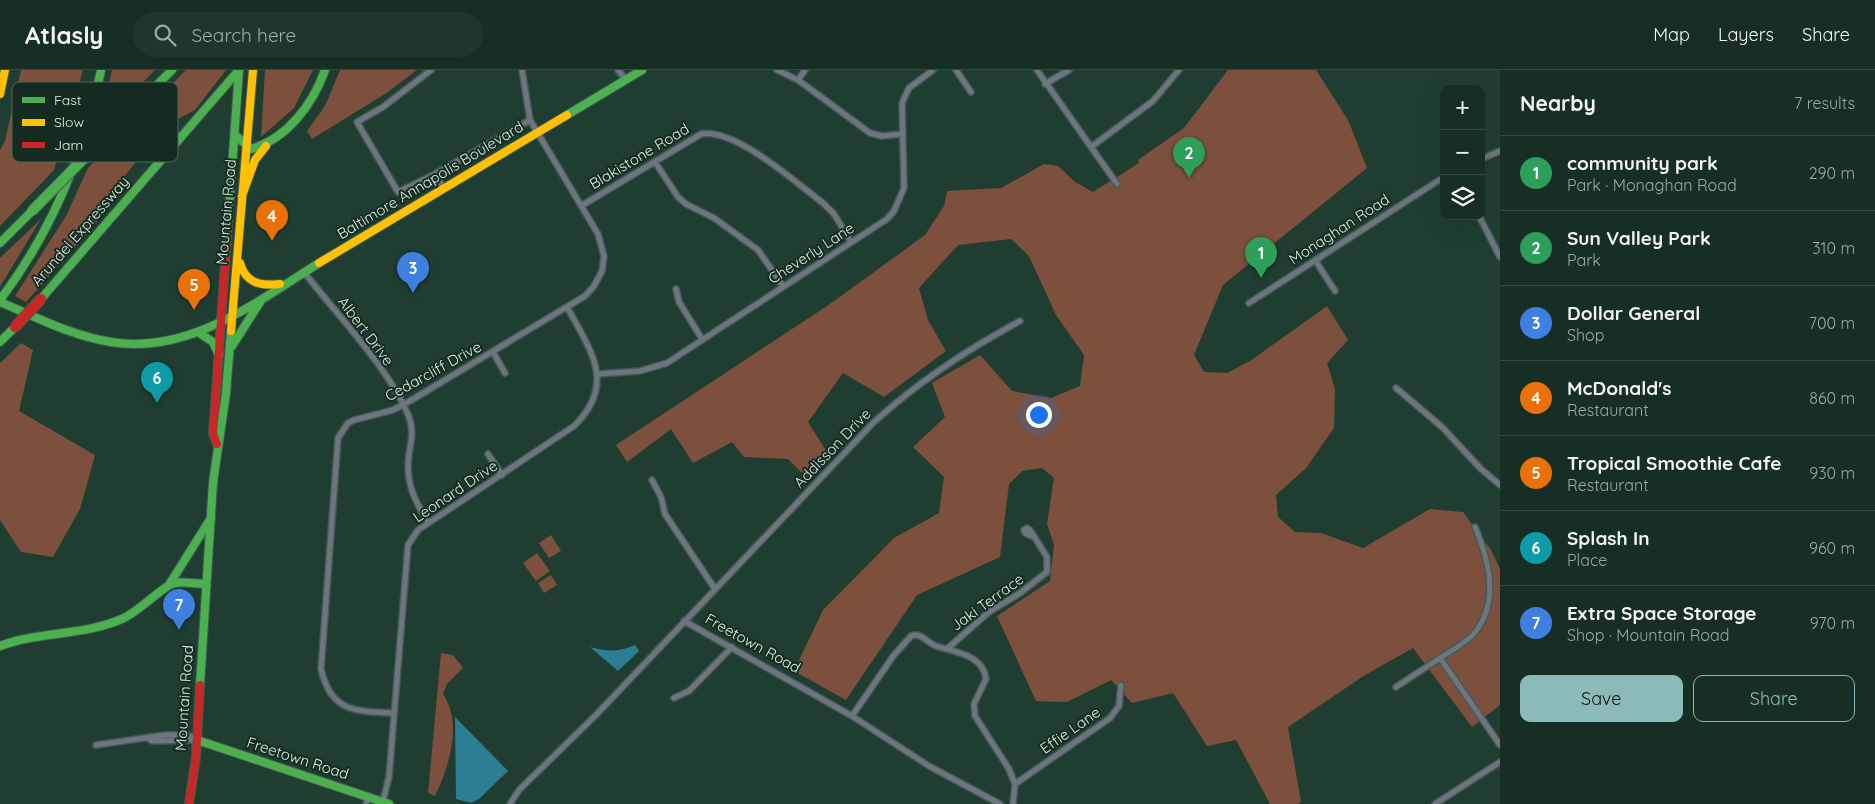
<!DOCTYPE html>
<html lang="en">
<head>
<meta charset="utf-8">
<style>
	:root { --surface:#172e25; --page:#20362d; --text:#f1f3f6; --muted:#9ea8a7; --line:#364a42; --accent:#8bbbb9 }
	body { margin:0; font-family:Quicksand,sans-serif; background:var(--page); color:var(--text) }
	.controls { position:absolute; right:15px; top:15px; display:grid; overflow:hidden; border-radius:10px; box-shadow:0 5px 20px #0002 }
	.controls button { width:45px; height:45px; display:grid; place-items:center; padding:0; border:0; border-bottom:1px solid var(--line); background:var(--surface); color:var(--text); font:25px sans-serif }
	.you { position:absolute; left:1038px; top:344px; width:18px; height:18px; margin:-12px; border:4px solid #fff; border-radius:50%; background:#1a73e8; box-shadow:0 0 0 8px #1a73e833 }
	.badge { display:grid; place-items:center; width:32px; height:32px; border-radius:50%; background:var(--accent); color:#fff; font-size:16px; font-weight:700 }
	.pin { position:absolute; translate:-50% -41px; filter:drop-shadow(0 1px 2px #0008) }
	.pin::after { content:''; position:absolute; top:26px; width:18px; height:15px; background:inherit; clip-path:polygon(0 0,100% 0,50% 100%) }
	.list { margin:0; padding:0; list-style:none }
	h2 { display:flex; justify-content:space-between; align-items:center; height:65px; margin:0; padding:0 20px; font-size:21px }
	h2 small { font-size:16px; font-weight:400; color:var(--muted) }
	.list li { display:grid; grid-template-columns:32px 1fr auto; gap:15px; align-items:center; box-sizing:border-box; height:75px; padding:0 20px; border-top:1px solid var(--line) }
	.list b { display:block; font-size:19px; white-space:nowrap }
	.list p { margin:0; font-size:16px; white-space:nowrap; color:var(--muted) }
	.list em { font-size:16px; font-style:normal; color:var(--muted) }
	.actions { display:flex; gap:10px; padding:15px 20px }
	.actions a { flex:1; padding:11px 0; border:1px solid var(--accent); border-radius:10px; text-align:center; font-size:18px; color:var(--accent) }
	.actions .main { background:var(--accent); color:#111 }
	.icon { flex:none; width:28px; height:28px; fill:none; stroke:currentColor; stroke-width:2; stroke-linecap:round; stroke-linejoin:round }
	.map { position:relative; flex:none; width:1500px; height:734px; overflow:hidden }
	header { display:flex; align-items:center; gap:30px; box-sizing:border-box; height:70px; padding:0 25px; background:var(--surface); border-bottom:1px solid var(--line) }
	header strong { font-size:24px }
	nav { display:flex; gap:28px; margin-inline-start:auto; font-size:18px }
	.search { width:350px; height:45px; background:var(--page); display:flex; align-items:center; gap:12px; box-sizing:border-box; padding:0 18px; border-radius:28px; color:var(--muted); font-size:19px }
	main { display:flex }
	aside { flex:1; background:var(--surface) }
	.map>svg:first-child { display:block }
	.green { fill:#7c503c }
	.water { fill:#2d7d93 }
	.lines { fill:none; stroke-linecap:round; stroke-linejoin:round }
	.street-casing { stroke:#425c50; stroke-width:8 }
	.fast-casing { stroke:#425c50; stroke-width:10 }
	.slow-casing { stroke:#425c50; stroke-width:10 }
	.jam-casing { stroke:#425c50; stroke-width:10 }
	.street { stroke:#6f7481; stroke-width:5 }
	.fast { stroke:#4caf50; stroke-width:8 }
	.slow { stroke:#ffc107; stroke-width:8 }
	.jam { stroke:#c62828; stroke-width:8 }
	.fast-bridge-casing { stroke:#425c50; stroke-width:12; stroke-linecap:butt }
	.jam-bridge-casing { stroke:#425c50; stroke-width:12; stroke-linecap:butt }
	.fast-bridge { stroke:#4caf50; stroke-width:10 }
	.jam-bridge { stroke:#c62828; stroke-width:10 }
	.labels { text-anchor:middle; dominant-baseline:central; stroke-width:4; stroke-linejoin:round; paint-order:stroke }
	.street-label { font-size:15px; fill:#d6f1e2; stroke:#152b21 }
	.key { fill:#152b21; stroke:#4f665b; stroke-width:1 }
	.key-label { font-size:14px; fill:#d6f1e2 }
</style>
</head>
<body>
<header>
<strong>Atlasly</strong>
<div class="search"><svg class="icon" aria-label="search" viewBox="0 0 24 24"><circle cx="10" cy="10" r="6"/><path d="M15 15l6 6"/></svg>Search here</div>
<nav><a>Map</a><a>Layers</a><a>Share</a></nav>
</header>
<main>
<div class="map">
<svg width="1500" height="734" viewBox="0 0 1500 734">
	<rect width="100%" height="100%" fill="#1f3e31"/>
	<!-- green -->
	<path class="green" d="M21 0H83L54 100 0 156V80L5 71Z
		M112 0H155L100 55Z
		M186 0H226L195 40 166 55 105 130 97 152 26 232 15 226 66 146 88 98Z
		M265 0H313L294 38 261 67Z
		M340 0H417L385 24 312 69 307 61 325 36Z
		M1228 0H1316L1348 50 1367 98 1223 215 1194 285 1204 302 1227 303 1250 291 1327 236 1348 270 1327 293 1335 319 1334 358 1306 398 1276 425 1278 447 1295 462 1321 463 1363 478 1430 439 1463 442 1491 480 1500 499V635L1472 657 1413 578 1365 605 1288 657 1301 732 1297 734H1270L1236 670 1207 676 1173 623 1132 633 1111 610 1067 632 1036 631 997 546 1050 511 1054 475 1047 454 1054 408 1042 398 1022 401 1009 414 1000 487 917 525 846 630 794 601 823 540 894 468 939 443 944 407 913 377 945 347 932 313 980 285 1012 321 1051 328 1080 316 1084 285 1056 245 1029 186 1011 169 958 175 919 218 928 250 946 281 884 327 843 303 808 352 830 387 809 410 788 389 744 387 732 372 693 393 671 359 627 392 616 375 830 234 925 165 944 136 947 121 1001 118 1044 94 1058 96 1075 112 1093 122 1139 93 1138 90 1184 58Z
		M41 149 0 217V188Z
		M21 273 33 280 19 341 95 385 80 439 53 487 21 482 0 450V293Z
		M551 465 561 481 549 488 539 473Z
		M537 483 550 501 536 511 523 493Z
		M551 505 557 515 544 523 538 513Z
		M441 583 453 585 463 598 447 614 443 624C463 654 449 697 435 726L428 723Z"/>
	<!-- water -->
	<path class="water" d="M635 575 639 581 618 601 590 577C608 582 618 582 635 575Z
		M455 647 508 701 479 729 471 733 456 729Z"/>
	<g class="lines">
		<defs>
			<path id="street" d="M431 0 383 37 357 52 398 122 435 104 530 50
				M618 0 626 10
				M777 0 798 10 870 63 882 66 902 64
				M956 0 971 22
				M1037 0 1117 114
				M798 10 805 0
				M1045 14 1069 0
				M1091 77 1153 31 1179 0
				M1481 89 1500 81
				M655 92 678 127 686 134 714 148 758 180 783 216
				M435 104 444 119
				M581 136 701 64C736 58 796 113 823 133L834 144 851 172
				M1479 146 1500 187
				M1315 190 1335 221
				M304 202C336 244 390 299 409 347 414 360 411 372 409 384 405 411 414 430 428 452
				M676 219 679 232 702 269
				M1249 233 1444 107
				M493 282 505 303
				M598 304 640 301 667 293 887 149 894 141 904 118 902 33 909 18 933 0
				M1396 318 1442 357 1481 399 1500 415
				M488 384 502 405
				M652 410 661 427 665 444 715 519
				M684 551 852 646 929 696 1000 734
				M948 578 989 542 1020 523 1047 502V487L1030 460 1027 458 1024 460 1025 463 1031 466
				M1440 588C1451 581 1463 574 1472 566 1500 535 1490 493 1475 457
				M1396 617 1440 588 1500 675
				M674 628 689 621 732 577
				M394 643C356 641 331 643 321 599L338 368 348 353 354 350 393 340 410 331 585 226 594 216 602 201 604 186 598 164 530 50 522 0
				M852 646 894 585 911 566C921 562 926 572 936 576 954 582 983 584 986 609L974 634 975 646 1009 699 1015 714 1013 734
				M149 669 152 671 195 670
				M96 675 165 665H188L197 670
				M1015 714 1110 648 1119 636 1121 615
				M383 731 389 707 408 475 418 460 574 356C617 314 591 281 567 237
				M366 734 368 726
				M510 734 519 720 595 646 874 352C918 312 968 279 1020 251
				M1435 734 1500 692"/>
			<path id="fast" d="M567 45 642 0
				M235 65 251 79C287 69 313 34 325 0
				M105 67 172 0
				M228 153 239 0
				M0 173 32 141
				M41 229 239 0
				M0 230C52 161 84 85 101 0
				M0 232C36 247 72 266 111 272 188 285 257 232 319 193
				M198 262 213 272 219 285
				M0 272 15 257
				M232 276 262 229
				M169 515 211 448
				M0 576C40 561 85 566 124 548 139 541 164 515 175 513 184 511 197 514 206 514
				M200 615 213 413 226 323 231 261
				M197 670 389 734"/>
			<path id="slow" d="M0 24 5 0
				M242 126 255 90 266 76
				M240 193C246 214 261 216 280 214
				M319 193 567 45
				M231 261 253 0"/>
			<path id="jam" d="M217 374 213 364 228 153
				M189 734 196 687 200 615"/>
		</defs>
		<!-- street casing -->
		<use href="#street" class="street-casing"/>
		<!-- fast casing -->
		<use href="#fast" class="fast-casing"/>
		<!-- slow casing -->
		<use href="#slow" class="slow-casing"/>
		<!-- jam casing -->
		<use href="#jam" class="jam-casing"/>
		<!-- street -->
		<use href="#street" class="street"/>
		<!-- fast -->
		<use href="#fast" class="fast"/>
		<!-- slow -->
		<use href="#slow" class="slow"/>
		<!-- jam -->
		<use href="#jam" class="jam"/>
		<defs>
			<path id="fast-bridge" d="M32 141 105 67"/>
			<path id="jam-bridge" d="M15 257 41 229"/>
		</defs>
		<!-- fast-bridge casing -->
		<use href="#fast-bridge" class="fast-bridge-casing"/>
		<!-- jam-bridge casing -->
		<use href="#jam-bridge" class="jam-bridge-casing"/>
		<!-- fast-bridge -->
		<use href="#fast-bridge" class="fast-bridge"/>
		<!-- jam-bridge -->
		<use href="#jam-bridge" class="jam-bridge"/>
	</g>
	<g class="labels">
		<!-- street labels -->
		<g class="street-label">
			<text transform="translate(639 86) rotate(-31)">Blakistone Road</text>
			<text transform="translate(430 110) rotate(-31)">Baltimore Annapolis Boulevard</text>
			<text transform="translate(226 142) rotate(-85)">Mountain Road</text>
			<text transform="translate(1339 159) rotate(-33)">Monaghan Road</text>
			<text transform="translate(80 161) rotate(-49)">Arundel Expressway</text>
			<text transform="translate(811 183) rotate(-33)">Cheverly Lane</text>
			<text transform="translate(366 261) rotate(53)">Albert Drive</text>
			<text transform="translate(433 301) rotate(-29)">Cedarcliff Drive</text>
			<text transform="translate(832 378) rotate(-46)">Addisson Drive</text>
			<text transform="translate(455 421) rotate(-34)">Leonard Drive</text>
			<text transform="translate(987 532) rotate(-36)">Jaki Terrace</text>
			<text transform="translate(753 573) rotate(29)">Freetown Road</text>
			<text transform="translate(184 628) rotate(-86)">Mountain Road</text>
			<text transform="translate(1070 660) rotate(-35)">Effie Lane</text>
			<text transform="translate(298 688) rotate(18)">Freetown Road</text>
		</g>
	</g>
	<!-- legend -->
	<rect x="12" y="12" width="166" height="80" rx="8" class="key"/>
	<rect x="22" y="27" width="23" height="6" fill="#4caf50"/>
	<rect x="22" y="49" width="23" height="7" fill="#ffc107"/>
	<rect x="22" y="72" width="23" height="6" fill="#c62828"/>
	<g class="key-label">
		<text x="54" y="35">Fast</text>
		<text x="54" y="57">Slow</text>
		<text x="54" y="80">Jam</text>
	</g>
</svg>
<div class="controls">
<button>+</button>
<button>−</button>
<button><svg class="icon" aria-label="layers" viewBox="0 0 24 24"><path d="M12 4l9 5-9 5-9-5zM3 14l9 5 9-5"/></svg></button>
</div>
<div class="you"></div>
<div class="pin badge" style="left:1261px;top:208px;background:#2e9e5b">1</div>
<div class="pin badge" style="left:1189px;top:108px;background:#2e9e5b">2</div>
<div class="pin badge" style="left:413px;top:223px;background:#3f7fe0">3</div>
<div class="pin badge" style="left:272px;top:171px;background:#e8710a">4</div>
<div class="pin badge" style="left:194px;top:240px;background:#e8710a">5</div>
<div class="pin badge" style="left:157px;top:333px;background:#0f9aa8">6</div>
<div class="pin badge" style="left:179px;top:560px;background:#3f7fe0">7</div>
</div>
<aside>
<h2>Nearby<small>7 results</small></h2>
<ul class="list">
<li><span class="badge" style="background:#2e9e5b">1</span><div><b>community park</b><p>Park · Monaghan Road</p></div><em>290 m</em></li>
<li><span class="badge" style="background:#2e9e5b">2</span><div><b>Sun Valley Park</b><p>Park</p></div><em>310 m</em></li>
<li><span class="badge" style="background:#3f7fe0">3</span><div><b>Dollar General</b><p>Shop</p></div><em>700 m</em></li>
<li><span class="badge" style="background:#e8710a">4</span><div><b>McDonald's</b><p>Restaurant</p></div><em>860 m</em></li>
<li><span class="badge" style="background:#e8710a">5</span><div><b>Tropical Smoothie Cafe</b><p>Restaurant</p></div><em>930 m</em></li>
<li><span class="badge" style="background:#0f9aa8">6</span><div><b>Splash In</b><p>Place</p></div><em>960 m</em></li>
<li><span class="badge" style="background:#3f7fe0">7</span><div><b>Extra Space Storage</b><p>Shop · Mountain Road</p></div><em>970 m</em></li>
</ul>
<div class="actions"><a class="main">Save</a><a>Share</a></div>
</aside>
</main>
</body>
</html>
